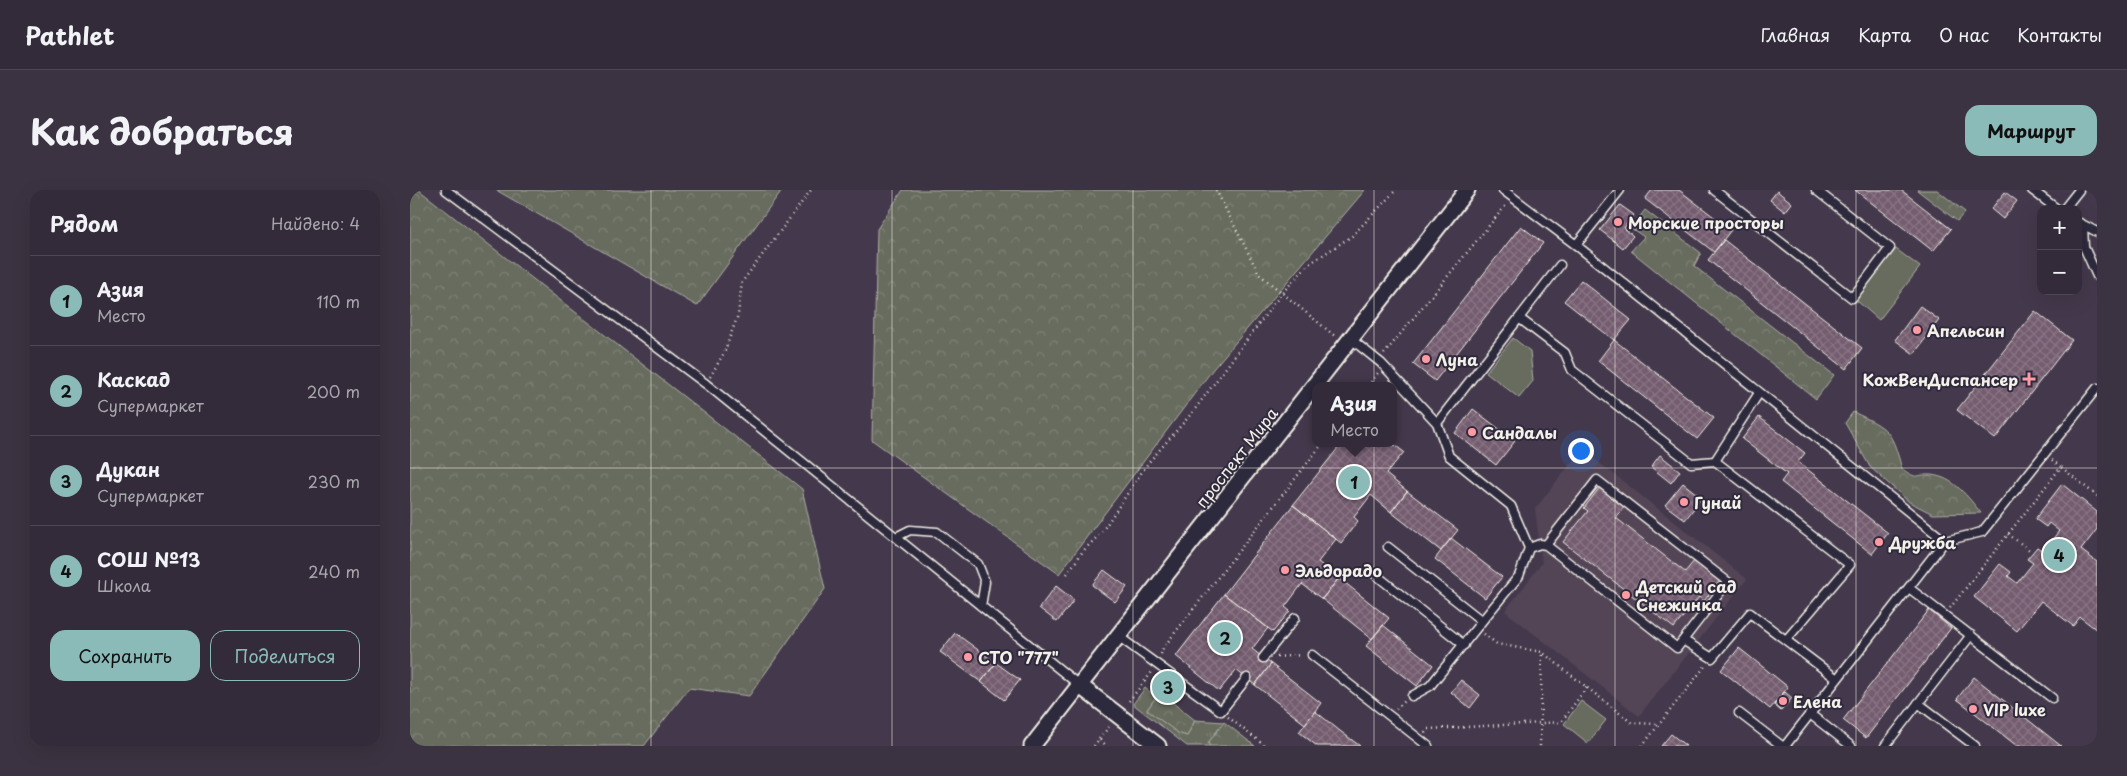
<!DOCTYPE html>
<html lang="ru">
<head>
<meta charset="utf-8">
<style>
	:root { --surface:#332b39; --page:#3b3341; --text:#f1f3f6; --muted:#a9a7ae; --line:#4e4753; --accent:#8bbbb9 }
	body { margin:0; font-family:"Playpen Sans",sans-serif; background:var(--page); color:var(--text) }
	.controls { position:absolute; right:15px; top:15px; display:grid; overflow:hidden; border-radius:10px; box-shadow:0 5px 20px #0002 }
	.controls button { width:45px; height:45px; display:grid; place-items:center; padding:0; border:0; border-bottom:1px solid var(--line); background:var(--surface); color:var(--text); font:25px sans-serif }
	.you { position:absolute; left:1170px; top:260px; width:18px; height:18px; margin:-12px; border:4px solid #fff; border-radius:50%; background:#1a73e8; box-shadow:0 0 0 8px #1a73e833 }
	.badge { display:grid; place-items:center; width:32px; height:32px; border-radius:50%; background:var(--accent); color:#111; font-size:16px; font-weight:700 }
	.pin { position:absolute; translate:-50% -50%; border:2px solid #fff; box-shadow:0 1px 5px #0006 }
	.popup { position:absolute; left:902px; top:192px; width:85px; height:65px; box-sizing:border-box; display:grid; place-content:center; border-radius:10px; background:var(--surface); filter:drop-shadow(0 1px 4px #0005); font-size:16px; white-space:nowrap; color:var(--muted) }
	.popup b { font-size:19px; color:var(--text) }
	.popup::after { content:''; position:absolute; left:50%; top:100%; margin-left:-10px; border:10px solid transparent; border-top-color:var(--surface) }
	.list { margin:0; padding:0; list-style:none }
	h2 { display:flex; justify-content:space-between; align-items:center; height:65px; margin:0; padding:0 20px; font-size:21px }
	h2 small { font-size:16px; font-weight:400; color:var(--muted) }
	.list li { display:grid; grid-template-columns:32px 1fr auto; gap:15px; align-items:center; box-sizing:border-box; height:90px; padding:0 20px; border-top:1px solid var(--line) }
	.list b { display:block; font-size:19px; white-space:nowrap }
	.list p { margin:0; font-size:16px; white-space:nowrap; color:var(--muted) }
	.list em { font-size:16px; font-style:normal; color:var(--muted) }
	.actions { display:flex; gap:10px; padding:15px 20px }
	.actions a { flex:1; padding:11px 0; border:1px solid var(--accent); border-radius:15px; text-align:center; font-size:18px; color:var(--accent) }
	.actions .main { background:var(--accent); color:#111 }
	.map { position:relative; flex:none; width:1687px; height:556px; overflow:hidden; border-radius:15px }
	header { display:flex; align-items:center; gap:30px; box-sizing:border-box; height:70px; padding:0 25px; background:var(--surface); border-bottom:1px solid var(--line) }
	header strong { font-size:24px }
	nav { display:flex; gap:28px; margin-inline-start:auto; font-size:18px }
	.intro { display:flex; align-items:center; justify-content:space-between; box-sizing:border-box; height:120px; padding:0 30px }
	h1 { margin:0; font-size:35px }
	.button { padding:12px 22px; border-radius:15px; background:var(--accent); color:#111; font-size:18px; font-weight:700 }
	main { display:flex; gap:30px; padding:0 30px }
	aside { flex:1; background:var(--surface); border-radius:15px; box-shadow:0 5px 20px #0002 }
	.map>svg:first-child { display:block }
	.built { fill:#524457 }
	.grass { fill:url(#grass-tufts); stroke:#aeaea4 }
	.forest { fill:url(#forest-crowns); stroke:#aeaea4 }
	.green { fill:#686c5f; stroke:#aeaea4 }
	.building { fill:url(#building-cross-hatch); stroke:#f4f1e8 }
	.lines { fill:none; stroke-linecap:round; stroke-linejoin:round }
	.lane-casing { stroke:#f4f1e8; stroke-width:11 }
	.street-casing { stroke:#f4f1e8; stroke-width:19 }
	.path { stroke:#f4f1e8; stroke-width:2.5; stroke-dasharray:1 4; stroke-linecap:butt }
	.lane { stroke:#2f2a3d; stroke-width:8 }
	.street { stroke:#2f2a3d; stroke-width:15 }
	.grid { fill:none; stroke:#f4f1e8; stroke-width:1; stroke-opacity:0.55 }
	.poi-dot { fill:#ff9aa2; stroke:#2f2a3d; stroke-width:2 }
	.labels { text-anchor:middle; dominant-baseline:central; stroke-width:4; stroke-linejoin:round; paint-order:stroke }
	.poi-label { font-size:16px; font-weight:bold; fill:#f4f1e8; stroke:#2f2a3d; text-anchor:start }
	.street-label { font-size:16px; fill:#f4f1e8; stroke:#2f2a3d }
</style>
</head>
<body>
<header>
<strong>Pathlet</strong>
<nav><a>Главная</a><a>Карта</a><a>О нас</a><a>Контакты</a></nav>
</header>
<div class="intro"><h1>Как добраться</h1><a class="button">Маршрут</a></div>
<main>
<aside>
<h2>Рядом<small>Найдено: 4</small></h2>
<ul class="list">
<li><span class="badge">1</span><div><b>Азия</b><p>Место</p></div><em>110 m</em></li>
<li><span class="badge">2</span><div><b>Каскад</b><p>Супермаркет</p></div><em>200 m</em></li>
<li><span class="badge">3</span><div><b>Дукан</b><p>Супермаркет</p></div><em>230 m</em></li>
<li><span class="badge">4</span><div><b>СОШ №13</b><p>Школа</p></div><em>240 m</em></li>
</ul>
<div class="actions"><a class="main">Сохранить</a><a>Поделиться</a></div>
</aside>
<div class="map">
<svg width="1687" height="556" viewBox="0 0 1687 556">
	<defs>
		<pattern id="grass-tufts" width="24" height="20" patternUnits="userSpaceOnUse" patternTransform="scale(1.25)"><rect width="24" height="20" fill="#686c5f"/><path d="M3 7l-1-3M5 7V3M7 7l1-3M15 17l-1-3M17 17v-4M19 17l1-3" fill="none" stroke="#7e8176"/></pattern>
		<pattern id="forest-crowns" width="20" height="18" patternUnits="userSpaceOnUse" patternTransform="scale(1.25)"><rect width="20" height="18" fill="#686c5f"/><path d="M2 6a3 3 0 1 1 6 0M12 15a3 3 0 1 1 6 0" fill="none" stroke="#7e8176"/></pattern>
		<pattern id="building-cross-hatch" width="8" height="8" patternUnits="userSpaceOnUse" patternTransform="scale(1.25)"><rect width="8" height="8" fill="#745c70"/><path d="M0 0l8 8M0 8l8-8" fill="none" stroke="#887484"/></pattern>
	</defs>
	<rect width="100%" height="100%" fill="#44394c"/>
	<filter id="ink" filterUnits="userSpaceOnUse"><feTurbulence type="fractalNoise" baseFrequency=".02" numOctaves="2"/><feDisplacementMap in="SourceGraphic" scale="10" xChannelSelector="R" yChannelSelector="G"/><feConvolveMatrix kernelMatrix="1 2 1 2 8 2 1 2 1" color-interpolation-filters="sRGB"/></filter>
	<g filter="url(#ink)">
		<!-- built -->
		<path class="built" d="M1172 259 1337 389 1229 526 1095 421 1132 373 1125 319Z"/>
		<!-- grass -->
		<path class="grass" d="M735 498 746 507 737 520 777 546 785 530 814 532 798 553 800 556H777L723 514Z"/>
		<!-- forest -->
		<path class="forest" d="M0 0H9L392 299 415 399 339 506 279 498 234 556H0Z
			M86 0H372L287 116Z
			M493 0H955L803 179 649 384 462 250 467 39Z
			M1507 0H1527L1555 22 1547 31Z
			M1235 20 1291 63 1284 76 1424 185 1406 209 1221 61 1234 47 1221 38Z
			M1443 222C1480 239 1481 240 1492 279 1510 291 1503 284 1521 285 1544 287 1558 307 1571 323L1523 324 1499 312 1460 277 1435 233Z
			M746 507 763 513 785 530 777 546 768 543 737 520Z
			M814 532 845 556H800L798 553Z"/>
		<!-- green -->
		<path class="green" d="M1486 59 1510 77 1469 130 1446 110Z
			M1103 148 1120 161 1123 191 1109 208 1076 182Z
			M1171 511 1196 530 1178 553 1154 534Z"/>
		<!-- building -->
		<path class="building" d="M1242 0H1269L1321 40 1304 62 1235 9Z
			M1445 0H1491L1541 39 1523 61Z
			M1367 1 1382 13 1375 22 1360 10Z
			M1595 2 1607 11 1593 29 1581 19Z
			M1210 15 1224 25 1214 38 1223 46 1213 58 1190 40Z
			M1111 36 1133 53 1025 191 1003 174Z
			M1314 50 1452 158 1436 179 1298 70Z
			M1171 90 1221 130 1204 150 1154 111Z
			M1510 116 1529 130 1504 164 1485 150Z
			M1625 121 1662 150 1585 249 1547 220Z
			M1204 150 1304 228 1287 249 1188 171Z
			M1063 219 1105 251 1086 275 1045 243Z
			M1349 227 1395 263 1388 272 1478 343 1462 364 1371 292 1377 284 1332 249Z
			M932 253H982L994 262 976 284 997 301 981 322 961 305 944 327 948 331 931 353 883 315Z
			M1250 265 1270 281 1261 293 1241 277Z
			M1273 293 1292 308 1275 330 1255 315Z
			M1652 294 1687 322V339L1671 360 1687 372V440L1670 427 1663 436 1631 411 1607 441 1564 407 1590 374 1601 382 1598 386 1607 393 1623 373 1617 369 1627 357 1633 361 1649 341 1639 333 1636 337 1625 329Z
			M1190 297 1215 316 1206 328 1275 382 1285 370 1310 391 1294 411 1289 407 1264 438 1153 352 1178 321 1174 318Z
			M997 301 1048 340 1031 361 981 322Z
			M883 315 926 349 908 372 929 388 912 409 892 394 875 417 880 421 863 442 814 404Z
			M1041 348 1092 387 1075 408 1025 369Z
			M694 380 717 397 705 412 682 395Z
			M929 388 979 428 962 449 912 409Z
			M646 396 664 410 647 432 629 418Z
			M814 404 858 438 842 459 861 474 845 495 826 480 809 501 766 466Z
			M1519 420 1541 438 1456 548 1433 530Z
			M973 435 1023 475 1007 496 956 456Z
			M545 443 586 473 571 492 530 462Z
			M1329 458 1378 497 1360 519 1311 480Z
			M586 473 610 490 594 510 571 492Z
			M861 474 911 513 895 534 845 495Z
			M751 484 772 500 764 511 743 495Z
			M1564 487 1651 556H1607L1547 509Z
			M1051 490 1070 505 1060 518 1041 502Z
			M1375 502 1382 508 1371 521 1364 515Z
			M905 521 930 541 950 556H907L889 542Z
			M1261 544 1276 556H1251Z"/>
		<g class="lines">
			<defs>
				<path id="lane" d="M36 0 296 194 669 495
					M1093 0 1166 55 1535 351
					M1304 0 1442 108 1480 58 1406 0
					M1622 0 1647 19
					M1654 19 1669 0
					M1668 32 1687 42
					M1673 35 1674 57 1687 86
					M1166 55 1210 0
					M1109 128 1150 75
					M941 149 971 173 1027 233 1109 128 1155 163 1162 180 1281 273 1305 271 1440 375 1376 450
					M1305 271 1349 203
					M486 347 500 340 527 342 568 374 575 392 571 416
					M978 357 1072 431 1109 386 1119 358 1101 316 1039 266 1027 233
					M1119 358 1130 354 1136 355 1267 458 1318 392 1187 290 1136 355
					M961 381 1054 455
					M1499 398 1642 508
					M708 446 811 521 837 488
					M1273 450 1302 468 1340 423 1427 489
					M902 465 1018 556
					M853 468 885 428
					M1002 506 1020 496 1072 431
					M1508 513 1565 556
					M1329 523 1372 556
					M1400 524 1441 556
					M1375 556 1535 351 1572 342 1687 198
					M1475 556 1561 445"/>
				<path id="street" d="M669 495 748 556
					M622 556 1057 0"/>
			</defs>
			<!-- lane casing -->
			<use href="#lane" class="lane-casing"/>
			<!-- street casing -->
			<use href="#street" class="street-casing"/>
			<!-- path -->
			<path class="path" d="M806 0 849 84 926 147
				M974 164 1096 15
				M300 187 314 163 328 125 332 92 401 0
				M958 196 968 183
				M1642 270 1651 277
				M1598 344 1622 362
				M657 384 673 361 691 343 738 273 782 223 872 103 899 74 942 46 986 0
				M1540 418 1651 277 1687 306
				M1074 444 1087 454 1132 462 1222 533 1249 534
				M751 464 753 458 913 253
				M867 467 892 465
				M719 511 742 482
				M986 519 995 511
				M818 527 855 556
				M1015 543 1018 539 1151 532 1177 497
				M689 549 699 537
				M684 556 689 549 697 556
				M1130 556 1132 463
				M1232 556 1296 475"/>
			<!-- lane -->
			<use href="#lane" class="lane"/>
			<!-- street -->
			<use href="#street" class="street"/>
		</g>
	</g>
	<!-- grid -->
	<path class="grid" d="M241 0V556M482 0V556M723 0V556M964 0V556M1205 0V556M1446 0V556M0 278H1687"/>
	<!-- markers -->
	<g class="poi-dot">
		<circle cx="1208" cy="32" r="5"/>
		<circle cx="1507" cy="140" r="5"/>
		<circle cx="1016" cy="169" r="5"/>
		<path d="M1616.5 181.5h5v5h5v5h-5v5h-5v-5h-5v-5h5z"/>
		<circle cx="1062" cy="242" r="5"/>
		<circle cx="1274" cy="312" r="5"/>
		<circle cx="1469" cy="352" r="5"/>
		<circle cx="875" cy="380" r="5"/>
		<circle cx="1216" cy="405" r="5"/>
		<circle cx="558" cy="467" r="5"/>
		<circle cx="1373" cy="511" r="5"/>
		<circle cx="1563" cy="519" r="5"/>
	</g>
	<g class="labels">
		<!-- poi labels -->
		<g class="poi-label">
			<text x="1218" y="32">Морские просторы</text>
			<text x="1517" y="140">Апельсин</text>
			<text x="1026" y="169">Луна</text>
			<text x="1608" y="189" text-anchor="end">КожВенДиспансер</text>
			<text x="1072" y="242">Сандалы</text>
			<text x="1284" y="312">Гунай</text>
			<text x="1479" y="352">Дружба</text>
			<text x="885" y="380">Эльдорадо</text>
			<text x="1226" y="396">Детский сад<tspan x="1226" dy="18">Снежинка</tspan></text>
			<text x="568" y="467">СТО "777"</text>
			<text x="1383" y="511">Елена</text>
			<text x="1573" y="519">VIP luxe</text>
		</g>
		<!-- street labels -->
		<g class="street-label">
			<text transform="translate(826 267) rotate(-52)">проспект Мира</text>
		</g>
	</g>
</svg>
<div class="controls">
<button>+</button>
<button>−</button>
</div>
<div class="you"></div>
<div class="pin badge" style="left:944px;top:292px">1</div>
<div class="popup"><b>Азия</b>Место</div>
<div class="pin badge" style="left:815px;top:448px">2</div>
<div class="pin badge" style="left:758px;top:497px">3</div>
<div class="pin badge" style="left:1649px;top:365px">4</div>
</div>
</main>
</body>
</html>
